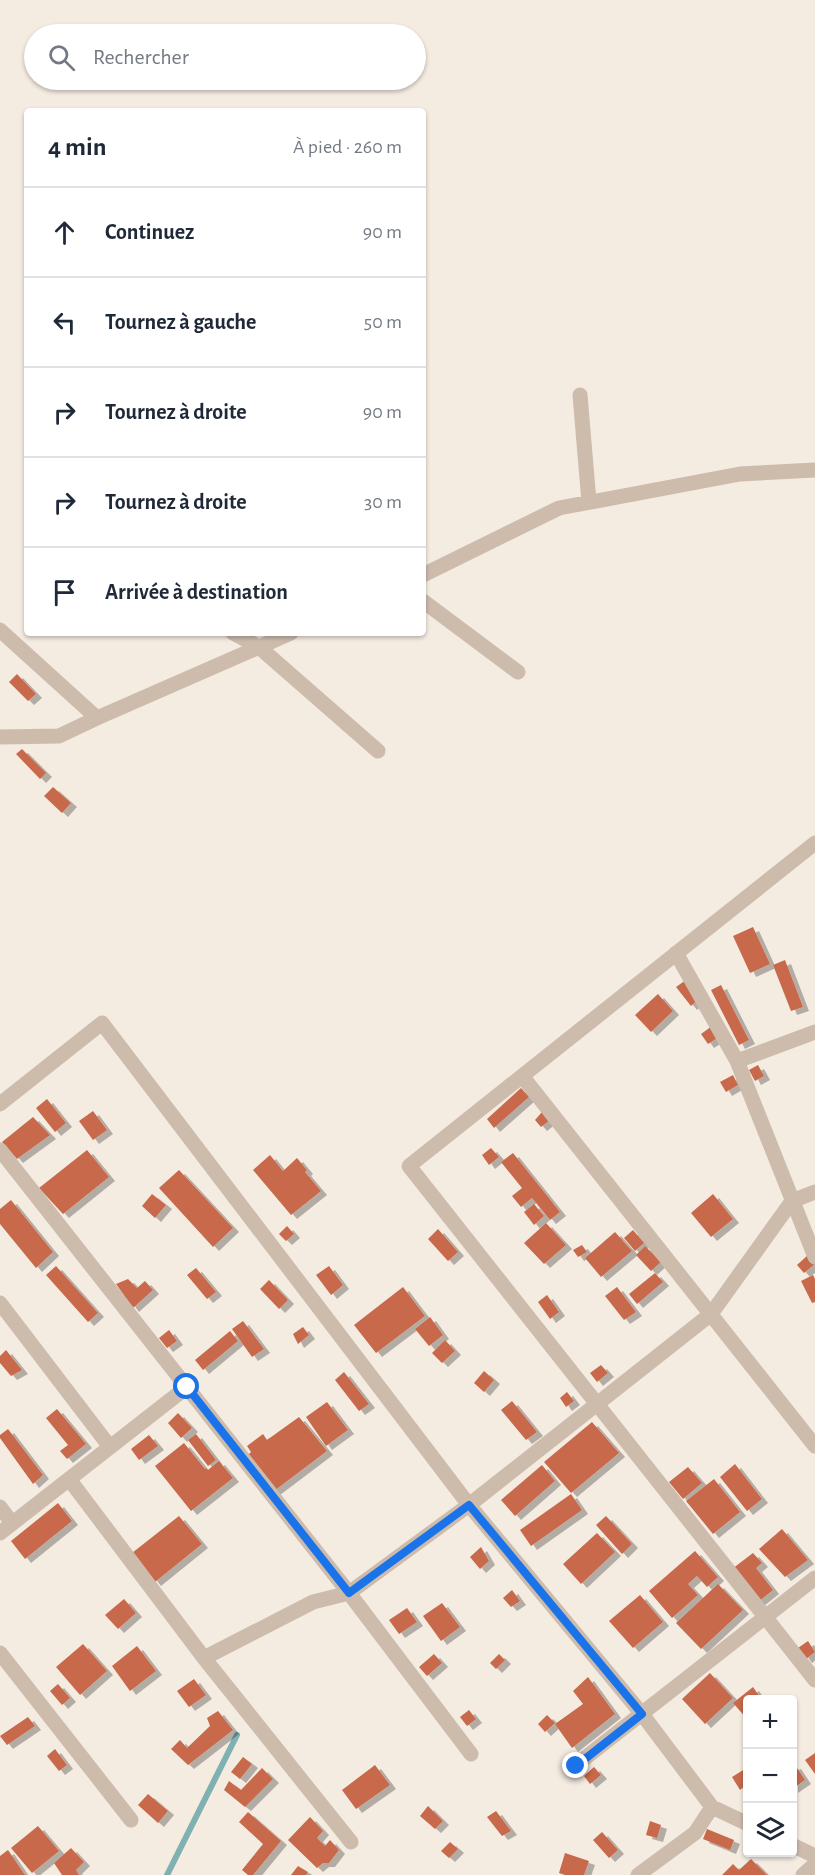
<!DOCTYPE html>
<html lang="fr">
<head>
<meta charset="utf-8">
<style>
	:root { --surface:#fff; --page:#f6f6f7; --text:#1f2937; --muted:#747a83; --line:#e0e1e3 }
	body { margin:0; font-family:"Alegreya Sans",sans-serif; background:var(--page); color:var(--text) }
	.controls { position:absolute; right:18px; bottom:18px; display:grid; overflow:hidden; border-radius:6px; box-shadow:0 2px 4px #0004 }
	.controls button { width:54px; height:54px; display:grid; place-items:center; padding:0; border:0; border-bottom:2px solid var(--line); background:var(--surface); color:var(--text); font:30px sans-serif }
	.stop { position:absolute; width:18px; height:18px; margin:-14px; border:4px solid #1a73e8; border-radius:50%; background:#fff }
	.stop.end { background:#1a73e8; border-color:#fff; box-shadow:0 2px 6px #0008 }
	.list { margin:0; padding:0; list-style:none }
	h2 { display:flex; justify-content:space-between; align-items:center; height:78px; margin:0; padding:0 24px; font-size:26px }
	h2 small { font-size:20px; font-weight:400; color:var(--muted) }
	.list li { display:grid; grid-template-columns:39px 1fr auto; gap:18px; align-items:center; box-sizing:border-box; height:90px; padding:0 24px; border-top:2px solid var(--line) }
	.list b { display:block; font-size:22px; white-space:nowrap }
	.list em { font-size:20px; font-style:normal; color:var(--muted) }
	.icon { flex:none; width:33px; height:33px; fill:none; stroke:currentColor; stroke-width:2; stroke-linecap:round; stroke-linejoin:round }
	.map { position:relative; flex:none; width:815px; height:1875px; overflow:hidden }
	.search { position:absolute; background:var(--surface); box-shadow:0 2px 4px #0004; left:24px; top:24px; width:402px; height:66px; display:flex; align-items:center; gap:15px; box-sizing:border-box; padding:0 21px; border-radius:33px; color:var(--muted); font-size:22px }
	.panel { position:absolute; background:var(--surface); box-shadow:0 2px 4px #0004; left:24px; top:108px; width:402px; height:528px; border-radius:6px }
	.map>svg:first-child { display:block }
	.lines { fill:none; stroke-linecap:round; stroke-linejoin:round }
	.stream { stroke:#7fb0b2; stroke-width:6 }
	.building { fill:#c8694b; filter:url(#shadow) }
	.minor { stroke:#cdbbac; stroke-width:15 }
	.route { stroke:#1a73e8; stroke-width:8 }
</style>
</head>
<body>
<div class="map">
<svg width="815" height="1875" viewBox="0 0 815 1875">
	<defs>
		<filter id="shadow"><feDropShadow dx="6" dy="4" stdDeviation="0" flood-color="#0004"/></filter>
	</defs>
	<rect width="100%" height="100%" fill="#f4ebe1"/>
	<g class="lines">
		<!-- stream -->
		<path class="stream" d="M167 1875 237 1735"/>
	</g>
	<!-- building -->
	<path class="building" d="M17 674 36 694 28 701 9 682Z
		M22 749 46 773 40 779 16 754Z
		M53 787 71 803 62 813 44 796Z
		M753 927 770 964 750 973 733 936Z
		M785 960 803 1007 791 1011 773 965Z
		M686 980 700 998 691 1006 676 987Z
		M721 985 749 1040 739 1045 711 990Z
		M658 994 673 1011 651 1032 635 1015Z
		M712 1026 719 1037 708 1044 701 1034Z
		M758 1065 764 1076 755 1081 749 1070Z
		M733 1075 738 1085 726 1092 720 1082Z
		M521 1088 529 1097 494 1128 487 1119Z
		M47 1099 66 1123 55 1132 36 1108Z
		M93 1111 107 1130 93 1140 79 1121Z
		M542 1112 550 1120 541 1127 535 1120Z
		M33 1117 50 1135 17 1159 2 1142Z
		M491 1148 499 1157 489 1165 482 1155Z
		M87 1150 109 1177 63 1214 39 1188Z
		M513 1153 560 1212 550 1220 532 1198 521 1207 512 1196 522 1188 501 1162Z
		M270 1155 283 1171 297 1158 307 1170 305 1172 321 1191 291 1215 253 1170Z
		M179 1170 233 1228 213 1247 159 1188Z
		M152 1194 166 1205 155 1218 142 1206Z
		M713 1194 733 1219 711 1237 691 1213Z
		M11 1200 53 1252 36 1268 0 1224V1209Z
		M534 1204 544 1216 534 1225 524 1212Z
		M546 1223 566 1245 544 1264 524 1243Z
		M287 1226 294 1234 286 1241 279 1234Z
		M438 1229 458 1252 448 1261 428 1239Z
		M633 1230 644 1243 635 1251 624 1238Z
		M615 1232 632 1251 601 1277 585 1258Z
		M582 1245 587 1252 578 1257 573 1250Z
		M645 1246 661 1262 651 1271 636 1255Z
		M808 1255 815 1264 804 1273 797 1265Z
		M56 1266 98 1313 88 1322 46 1275Z
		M329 1266 343 1285 331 1295 316 1275Z
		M196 1268 216 1292 207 1299 187 1275Z
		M655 1273 663 1282 637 1304 629 1294Z
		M813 1275 815 1279V1302L812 1303 801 1281Z
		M128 1279 137 1288 145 1281 153 1290 133 1308 116 1284Z
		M269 1280 288 1300 279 1309 260 1289Z
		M403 1287 425 1316 376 1353 354 1325Z
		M617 1287 636 1312 624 1320 605 1296Z
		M547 1295 559 1312 550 1319 538 1302Z
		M430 1317 443 1335 429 1346 415 1329Z
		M243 1321 264 1349 252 1357 232 1329Z
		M303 1327 309 1335 298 1344 293 1334Z
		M169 1330 177 1341 167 1348 159 1338Z
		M230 1331 238 1341 203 1370 195 1360Z
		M445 1340 455 1351 442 1363 432 1353Z
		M6 1350 22 1370 11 1376 0 1363V1356Z
		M601 1365 608 1373 597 1382 590 1373Z
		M484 1371 494 1380 484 1392 474 1383Z
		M344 1372 369 1404 359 1411 335 1380Z
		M567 1392 574 1401 566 1407 560 1398Z
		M512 1401 537 1432 526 1440 501 1410Z
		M327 1402 348 1430 326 1446 306 1417Z
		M57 1409 86 1444 67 1459 60 1451 68 1445 46 1418Z
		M178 1413 192 1428 181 1438 168 1423Z
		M299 1417 327 1451 274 1491 247 1456 251 1452 247 1446 263 1434 267 1440Z
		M592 1422 619 1453 571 1493 544 1462Z
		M8 1429 43 1475 33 1484 0 1438V1435Z
		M196 1434 216 1460 208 1466 188 1440Z
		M149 1435 158 1446 139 1460 131 1449Z
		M184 1443 205 1469 206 1468 208 1470 219 1461 233 1478 191 1511 155 1466Z
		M735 1464 762 1499 747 1511 720 1477Z
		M542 1465 555 1481 515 1516 501 1500Z
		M688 1467 702 1483 683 1499 669 1482Z
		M714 1479 740 1512 713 1534 686 1501Z
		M571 1494 582 1510 531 1546 520 1530Z
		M58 1503 72 1521 25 1559 11 1541Z
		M179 1516 202 1544 155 1582 132 1553Z
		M606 1516 632 1544 622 1554 596 1525Z
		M782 1529 808 1560 785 1577 759 1549Z
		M597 1533 615 1552 581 1584 563 1564Z
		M481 1547 489 1561 480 1569 470 1557Z
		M695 1551 718 1577 707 1587 697 1576 688 1584 698 1595 672 1618 649 1591Z
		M753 1553 762 1563 756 1568 773 1590 758 1602 732 1569Z
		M718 1584 743 1610 701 1649 676 1623Z
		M512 1590 520 1601 511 1607 503 1598Z
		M640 1595 663 1622 633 1648 609 1621Z
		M124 1599 136 1613 118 1629 105 1615Z
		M442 1603 460 1627 441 1641 423 1616Z
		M407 1608 417 1622 399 1634 389 1620Z
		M808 1641 815 1652 806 1659 798 1648Z
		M83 1644 107 1671 80 1695 56 1667Z
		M137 1646 156 1671 130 1691 112 1666Z
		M434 1654 442 1663 427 1676 419 1667Z
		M499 1654 505 1660 496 1669 490 1663Z
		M710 1673 733 1698 705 1724 682 1699Z
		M588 1677 615 1714 572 1748 555 1724 583 1704 573 1691Z
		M194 1679 206 1695 189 1707 177 1691Z
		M58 1684 70 1698 62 1705 50 1691Z
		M753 1687 762 1700H748V1720L733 1703Z
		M469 1710 476 1719 467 1726 460 1717Z
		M218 1711 233 1730 188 1765 171 1749 180 1740 187 1748 210 1726 207 1718Z
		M547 1715 555 1723 545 1732 538 1724Z
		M28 1717 35 1726 7 1745 0 1736Z
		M55 1749 67 1765 59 1771 47 1756Z
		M815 1753V1774L805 1760Z
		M243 1757 252 1764 240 1779 231 1772Z
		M375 1765 390 1785 356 1809 342 1790Z
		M795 1765 805 1780 792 1789V1766Z
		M594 1767 601 1775 590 1784 584 1776Z
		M748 1767V1783L740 1790 732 1777Z
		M262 1768 273 1779 245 1807 224 1790 229 1781 241 1790Z
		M148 1794 168 1811 158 1823 138 1805Z
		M428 1806 443 1821 435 1829 420 1816Z
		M496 1811 511 1831 502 1836 487 1817Z
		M248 1812 281 1841 253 1875H248L242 1870 263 1844 239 1822Z
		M310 1817 323 1831 317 1838 325 1846 330 1840 339 1850 329 1863H323L317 1868 288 1840Z
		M650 1821 661 1825 657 1838 646 1835Z
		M38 1826 59 1851 32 1873 11 1848Z
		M707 1829 734 1840 730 1850 703 1839Z
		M602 1832 618 1850 609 1858 593 1840Z
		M450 1842 458 1849 449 1858 441 1851Z
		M71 1848 84 1862 76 1870 79 1875H62L54 1863Z
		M8 1850 25 1875H0V1856Z
		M565 1853 589 1861 584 1875H565L559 1873Z
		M751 1859 767 1875H722L733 1864 739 1870Z
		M298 1866 308 1872 306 1875H291Z"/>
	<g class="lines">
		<!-- minor -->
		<path class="minor" d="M580 395 589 502
			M423 575 559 508 740 474 815 470
			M423 601 518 672
			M0 630 97 718
			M233 633 259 647 378 751
			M0 737 59 736 97 718 291 633
			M815 843 409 1166 815 1680
			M676 953 737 1061 815 1257
			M737 1061 815 1032
			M522 1076 815 1446
			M0 1104 102 1023 469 1505 642 1714 712 1807 748 1824
			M0 1150 349 1593 471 1754
			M0 1303 110 1447
			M69 1479 204 1658 351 1842
			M0 1507 12 1523
			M0 1533 187 1387
			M0 1653 131 1820
			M204 1658 313 1602 349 1593 469 1505 711 1314 792 1201 815 1192
			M576 1765 815 1578
			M792 1845 815 1856
			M638 1875 695 1833 712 1807
			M803 1875 815 1864"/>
	</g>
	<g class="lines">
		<!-- route -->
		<path class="route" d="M187 1387 349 1593 469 1505 642 1714 576 1766"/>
	</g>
</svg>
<div class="controls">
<button>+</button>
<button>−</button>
<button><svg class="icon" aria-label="layers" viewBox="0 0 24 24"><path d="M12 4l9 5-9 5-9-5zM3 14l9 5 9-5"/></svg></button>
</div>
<div class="stop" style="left:187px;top:1387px"></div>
<div class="stop end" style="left:576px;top:1766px"></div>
<div class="search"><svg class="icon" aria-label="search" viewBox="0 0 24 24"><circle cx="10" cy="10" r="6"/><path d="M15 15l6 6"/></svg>Rechercher</div>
<section class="panel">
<h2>4 min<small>À pied · 260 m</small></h2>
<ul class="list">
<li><svg class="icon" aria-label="ahead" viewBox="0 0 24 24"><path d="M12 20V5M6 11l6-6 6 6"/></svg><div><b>Continuez</b></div><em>90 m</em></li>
<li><svg class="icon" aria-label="left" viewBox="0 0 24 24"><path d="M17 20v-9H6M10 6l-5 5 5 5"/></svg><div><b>Tournez à gauche</b></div><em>50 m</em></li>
<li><svg class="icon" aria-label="right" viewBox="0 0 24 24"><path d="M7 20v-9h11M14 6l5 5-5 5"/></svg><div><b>Tournez à droite</b></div><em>90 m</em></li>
<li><svg class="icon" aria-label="right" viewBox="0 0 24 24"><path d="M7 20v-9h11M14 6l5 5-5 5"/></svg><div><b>Tournez à droite</b></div><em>30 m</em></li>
<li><svg class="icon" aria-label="arrive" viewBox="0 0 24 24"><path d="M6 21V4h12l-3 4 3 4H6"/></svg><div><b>Arrivée à destination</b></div></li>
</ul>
</section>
</div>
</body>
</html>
